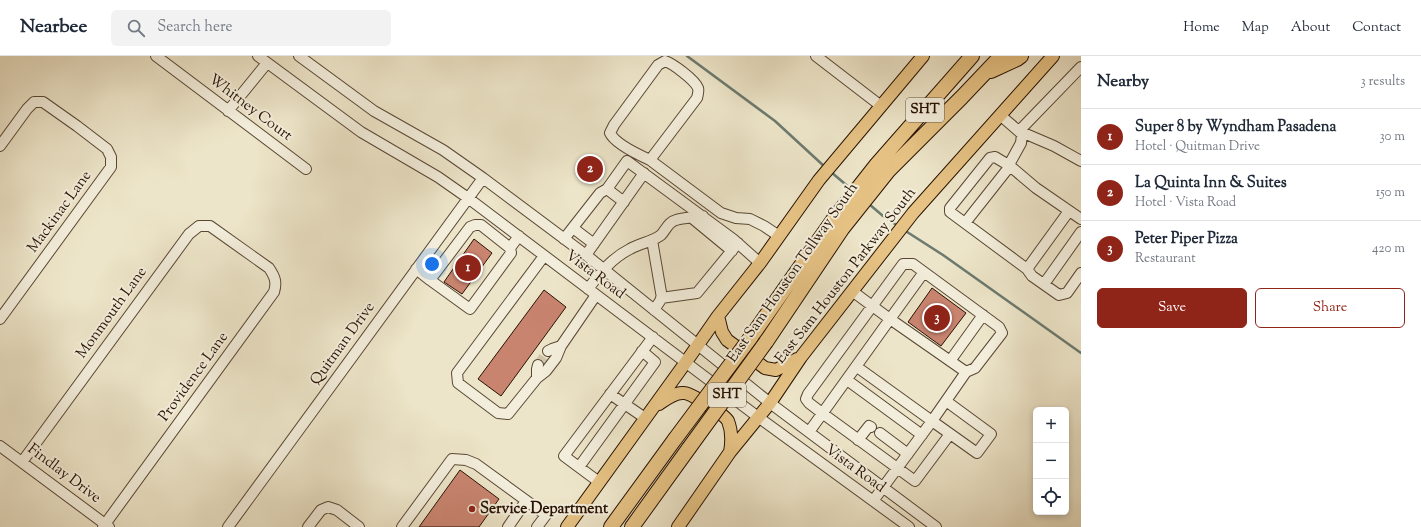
<!DOCTYPE html>
<html lang="en">
<head>
<meta charset="utf-8">
<style>
	:root { --surface:#fff; --page:#f2f2f3; --text:#1f2937; --muted:#747a83; --line:#e0e1e3; --accent:#8f2418 }
	body { margin:0; font-family:"Sorts Mill Goudy",serif; background:var(--page); color:var(--text) }
	.controls { position:absolute; right:12px; bottom:12px; display:grid; overflow:hidden; border-radius:6px; box-shadow:0 2px 6px #0003 }
	.controls button { width:36px; height:36px; display:grid; place-items:center; padding:0; border:0; border-bottom:1px solid var(--line); background:var(--surface); color:var(--text); font:20px sans-serif }
	.you { position:absolute; left:432px; top:208px; width:14px; height:14px; margin:-10px; border:3px solid #fff; border-radius:50%; background:#1a73e8; box-shadow:0 0 0 6px #1a73e833 }
	.badge { display:grid; place-items:center; width:26px; height:26px; border-radius:50%; background:var(--accent); color:#fff; font-size:13px; font-weight:700 }
	.pin { position:absolute; translate:-50% -50%; border:2px solid #fff; box-shadow:0 1px 4px #0006 }
	.list { margin:0; padding:0; list-style:none }
	h2 { display:flex; justify-content:space-between; align-items:center; height:52px; margin:0; padding:0 16px; font-size:17px }
	h2 small { font-size:13px; font-weight:400; color:var(--muted) }
	.list li { display:grid; grid-template-columns:26px 1fr auto; gap:12px; align-items:center; box-sizing:border-box; height:56px; padding:0 16px; border-top:1px solid var(--line) }
	.list b { display:block; font-size:15px; white-space:nowrap }
	.list p { margin:0; font-size:13px; white-space:nowrap; color:var(--muted) }
	.list em { font-size:13px; font-style:normal; color:var(--muted) }
	.actions { display:flex; gap:8px; padding:12px 16px }
	.actions a { flex:1; padding:9px 0; border:1px solid var(--accent); border-radius:6px; text-align:center; font-size:14px; color:var(--accent) }
	.actions .main { background:var(--accent); color:#fff }
	.icon { flex:none; width:22px; height:22px; fill:none; stroke:currentColor; stroke-width:2; stroke-linecap:round; stroke-linejoin:round }
	.map { position:relative; flex:none; width:1081px; height:471px; overflow:hidden }
	header { display:flex; align-items:center; gap:24px; box-sizing:border-box; height:56px; padding:0 20px; background:var(--surface); border-bottom:1px solid var(--line) }
	header strong { font-size:19px }
	nav { display:flex; gap:22px; margin-inline-start:auto; font-size:14px }
	.search { width:280px; height:36px; background:var(--page); display:flex; align-items:center; gap:10px; box-sizing:border-box; padding:0 14px; border-radius:6px; color:var(--muted); font-size:15px }
	main { display:flex }
	aside { flex:1; background:var(--surface) }
	.map>svg:first-child { display:block }
	.lines { fill:none; stroke-linecap:round; stroke-linejoin:round }
	.stream { stroke:#6c7a6f; stroke-width:2.5 }
	.building { fill:#c98470; stroke:#281202 }
	.minor-tunnel { stroke:#cfc5ab; stroke-width:10; stroke-dasharray:10 5; stroke-linecap:butt }
	.minor-casing { stroke:#594734; stroke-width:12 }
	.major-casing { stroke:#281202; stroke-width:14 }
	.highway-casing { stroke:#281202; stroke-width:16 }
	.minor { stroke:#f3eedc; stroke-width:10 }
	.major { stroke:#e6c284; stroke-width:12 }
	.highway { stroke:#e6c284; stroke-width:14 }
	.highway-bridge-casing { stroke:#281202; stroke-width:16; stroke-linecap:butt }
	.highway-bridge { stroke:#e6c284; stroke-width:14 }
	.poi-dot { fill:#8f2418; stroke:#f3eedc; stroke-width:1.5 }
	.labels { text-anchor:middle; dominant-baseline:central; stroke-width:4; stroke-linejoin:round; paint-order:stroke }
	.shield { fill:#f3eedc; stroke:#655443; stroke-width:1 }
	.shield-label { font-size:14px; font-weight:bold; fill:#281202 }
	.street-label { font-size:15px; fill:#281202; stroke:#f3eedc }
	.poi-label { font-size:15px; font-weight:bold; fill:#281202; stroke:#f3eedc; text-anchor:start }
</style>
</head>
<body>
<header>
<strong>Nearbee</strong>
<div class="search"><svg class="icon" aria-label="search" viewBox="0 0 24 24"><circle cx="10" cy="10" r="6"/><path d="M15 15l6 6"/></svg>Search here</div>
<nav><a>Home</a><a>Map</a><a>About</a><a>Contact</a></nav>
</header>
<main>
<div class="map">
<svg width="1081" height="471" viewBox="0 0 1081 471">
	<rect width="100%" height="100%" fill="#ede5c9"/>
	<filter id="stains"><feTurbulence type="fractalNoise" baseFrequency=".005" numOctaves="4"/><feColorMatrix values="0 0 0 0 .2 0 0 0 0 .09 0 0 0 0 .02 0 0 0 .5 -.17"/></filter>
	<radialGradient id="worn" r=".72"><stop offset=".6" stop-color="#630" stop-opacity="0"/><stop offset="1" stop-color="#630" stop-opacity=".3"/></radialGradient>
	<g class="lines">
		<!-- stream -->
		<path class="stream" d="M687 0 775 65 825 111
			M831 116 851 133
			M869 148 883 160 898 170
			M904 174 943 199 1081 297"/>
	</g>
	<!-- building -->
	<path class="building" d="M474 183 492 197 462 238 444 226Z
		M932 232 966 257 941 290 908 266Z
		M544 234 566 251 501 340 478 323Z
		M460 414 499 443 479 471H419Z"/>
	<g class="lines">
		<!-- minor-tunnel -->
		<path class="minor-tunnel" d="M538 309 548 295"/>
		<defs>
			<path id="minor" d="M156 0 306 113
				M258 0 361 76 438 121 468 142 758 361 909 471
				M299 0 374 55 443 94 483 122 586 199 770 347 936 471
				M816 0 881 50
				M1081 11 1019 75 1054 90 1081 105
				M228 55 267 7
				M1000 59 1022 78 1021 87 1010 107V110L1036 132 1081 163
				M0 90 27 53 34 46H43L77 70 107 93 111 101V111L0 263
				M650 104C639 99 615 88 610 77L614 69 658 9 665 5C672 7 695 24 698 32 699 35 698 38 697 42L650 104 721 157 736 162 750 163 764 170 779 180
				M607 133 624 146
				M692 162 732 195
				M965 167 1010 110 995 101 990 102 950 152V156L1027 213 1069 155
				M573 172 594 188
				M564 183 600 137 607 133 627 105 733 183 760 207
				M652 184 662 242 654 254
				M586 199 644 117
				M544 200 457 317 458 327 498 357 508 358 537 322 546 315 556 302 561 290 596 239
				M416 213 430 224 470 171 475 169H481L510 192 519 180
				M1027 213 1032 220 1059 239 1067 237 1081 217
				M924 216 890 263 966 316
				M430 224 470 253 511 197 510 192
				M1044 228 1081 176
				M588 233C600 217 612 202 630 193 640 187 652 186 661 179 666 174 668 166 676 164 684 161 694 162 703 160
				M661 242 697 237 738 187
				M548 295 552 293 561 290
				M950 305 983 259
				M857 311 932 365 873 445
				M537 322V313L538 309
				M847 324 922 379
				M610 338 645 362
				M946 345 991 378 977 397 932 365 966 316 975 312 1002 277 999 271 913 208H903L808 338 806 343 809 347 822 357 915 425 950 378
				M809 376 890 263 852 235
				M880 377 908 398
				M858 384 869 370 871 371
				M0 390 109 471
				M22 406 189 178 199 170H210L269 212C275 221 277 226 274 236L103 471
				M579 411 655 306 642 295
				M599 426 564 400 653 281
				M228 471 483 122
				M308 471 321 454 328 451 337 454 359 471
				M402 471 452 403 466 404 476 408 546 459 537 471
				M508 471 526 445"/>
			<path id="major" d="M718 260 722 276 727 284 765 312 776 314 797 303
				M659 348C666 343 675 336 684 337 691 337 725 359 728 365 732 375 732 385 730 396
				M567 471 686 306 718 260 760 207 819 124 923 0
				M678 471 730 396 770 347 801 301 913 157 1053 0"/>
			<path id="highway" d="M991 15 1017 3 1021 0
				M751 281 833 164 877 108 972 0
				M766 286 842 173 889 114 962 41 1001 0
				M611 471 675 383
				M632 471 689 392"/>
		</defs>
		<!-- minor casing -->
		<use href="#minor" class="minor-casing"/>
		<!-- major casing -->
		<use href="#major" class="major-casing"/>
		<!-- highway casing -->
		<use href="#highway" class="highway-casing"/>
		<!-- minor -->
		<use href="#minor" class="minor"/>
		<!-- major -->
		<use href="#major" class="major"/>
		<!-- highway -->
		<use href="#highway" class="highway"/>
		<defs>
			<path id="highway-bridge" d="M675 383 751 281
				M689 392 766 286"/>
		</defs>
		<!-- highway-bridge casing -->
		<use href="#highway-bridge" class="highway-bridge-casing"/>
		<!-- highway-bridge -->
		<use href="#highway-bridge" class="highway-bridge"/>
	</g>
	<!-- markers -->
	<circle class="poi-dot" cx="472" cy="453" r="4"/>
	<g class="labels">
		<!-- shield labels -->
		<g class="shield">
			<rect x="906" y="42" width="38" height="24" rx="3"/>
			<rect x="708" y="327" width="38" height="24" rx="3"/>
		</g>
		<g class="shield-label">
			<text x="925" y="54">SHT</text>
			<text x="727" y="339">SHT</text>
		</g>
		<!-- street labels -->
		<g class="street-label">
			<text transform="translate(250 52) rotate(37)">Whitney Court</text>
			<text transform="translate(60 156) rotate(-54)">Mackinac Lane</text>
			<text transform="translate(793 217) rotate(-55)">East Sam Houston Tollway South</text>
			<text transform="translate(595 219) rotate(37)">Vista Road</text>
			<text transform="translate(846 220) rotate(-52)">East Sam Houston Parkway South</text>
			<text transform="translate(112 257) rotate(-54)">Monmouth Lane</text>
			<text transform="translate(343 288) rotate(-54)">Quitman Drive</text>
			<text transform="translate(194 321) rotate(-54)">Providence Lane</text>
			<text transform="translate(855 413) rotate(36)">Vista Road</text>
			<text transform="translate(64 418) rotate(37)">Findlay Drive</text>
		</g>
		<!-- poi labels -->
		<g class="poi-label">
			<text x="480" y="453">Service Department</text>
		</g>
	</g>
	<rect width="100%" height="100%" filter="url(#stains)"/>
	<rect width="100%" height="100%" fill="url(#worn)"/>
</svg>
<div class="controls">
<button>+</button>
<button>−</button>
<button><svg class="icon" aria-label="locate" viewBox="0 0 24 24"><circle cx="12" cy="12" r="6"/><path d="M12 2v4M12 18v4M2 12h4M18 12h4"/></svg></button>
</div>
<div class="you"></div>
<div class="pin badge" style="left:468px;top:212px">1</div>
<div class="pin badge" style="left:590px;top:113px">2</div>
<div class="pin badge" style="left:937px;top:262px">3</div>
</div>
<aside>
<h2>Nearby<small>3 results</small></h2>
<ul class="list">
<li><span class="badge">1</span><div><b>Super 8 by Wyndham Pasadena</b><p>Hotel · Quitman Drive</p></div><em>30 m</em></li>
<li><span class="badge">2</span><div><b>La Quinta Inn &amp; Suites</b><p>Hotel · Vista Road</p></div><em>150 m</em></li>
<li><span class="badge">3</span><div><b>Peter Piper Pizza</b><p>Restaurant</p></div><em>420 m</em></li>
</ul>
<div class="actions"><a class="main">Save</a><a>Share</a></div>
</aside>
</main>
</body>
</html>
